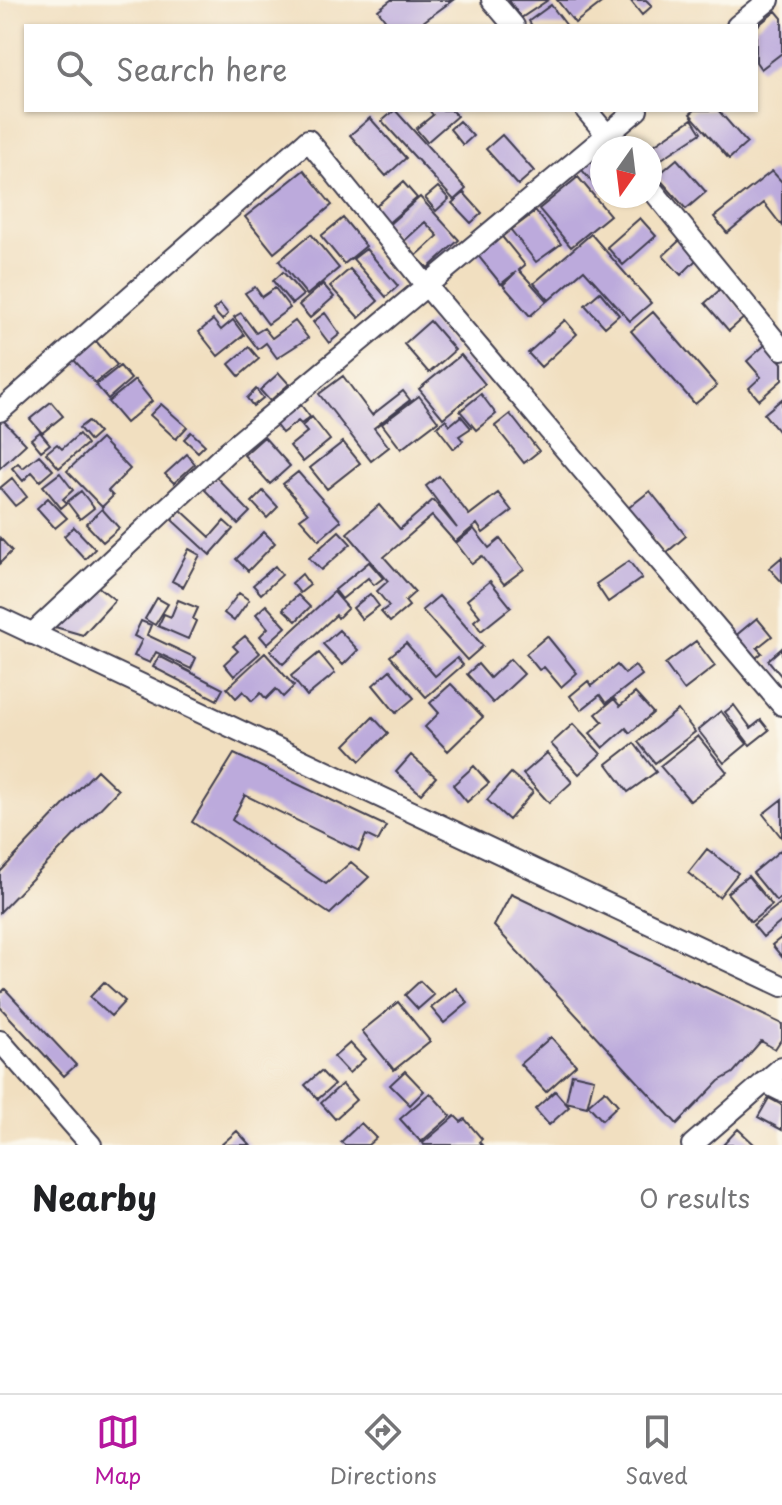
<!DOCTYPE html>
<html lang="en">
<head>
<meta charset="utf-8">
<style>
	:root { --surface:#fff; --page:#f6f6f6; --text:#202124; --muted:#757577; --line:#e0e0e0; --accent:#b5179e }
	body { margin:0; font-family:"Playpen Sans",sans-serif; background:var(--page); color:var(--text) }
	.compass { position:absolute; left:590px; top:136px; width:72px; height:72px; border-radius:50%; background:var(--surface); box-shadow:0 2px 6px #0004; rotate:194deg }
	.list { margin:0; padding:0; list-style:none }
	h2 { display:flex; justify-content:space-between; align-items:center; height:104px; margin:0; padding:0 32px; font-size:34px }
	h2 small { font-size:26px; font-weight:400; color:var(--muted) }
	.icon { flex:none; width:44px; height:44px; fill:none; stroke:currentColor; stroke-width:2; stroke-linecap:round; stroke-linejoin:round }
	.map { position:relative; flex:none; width:782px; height:1145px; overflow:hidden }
	.search { position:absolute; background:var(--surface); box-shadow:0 2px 6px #0004; left:24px; right:24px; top:24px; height:88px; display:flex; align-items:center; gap:20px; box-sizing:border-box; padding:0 28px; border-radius:0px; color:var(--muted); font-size:30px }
	.sheet { height:248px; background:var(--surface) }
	nav { display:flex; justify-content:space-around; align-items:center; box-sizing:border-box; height:112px; border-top:2px solid var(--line); background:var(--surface); font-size:22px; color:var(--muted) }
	nav a { display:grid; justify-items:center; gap:4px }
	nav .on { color:var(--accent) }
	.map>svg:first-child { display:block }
	.building { fill:#bcaadc }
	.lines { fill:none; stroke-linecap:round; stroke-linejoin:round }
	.minor-casing { stroke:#413e4f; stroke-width:24 }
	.minor { stroke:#fff; stroke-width:20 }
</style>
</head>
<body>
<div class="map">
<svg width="782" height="1145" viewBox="0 0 782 1145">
	<rect width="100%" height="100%" fill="#fbf7ec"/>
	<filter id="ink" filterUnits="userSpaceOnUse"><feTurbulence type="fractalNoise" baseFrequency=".0125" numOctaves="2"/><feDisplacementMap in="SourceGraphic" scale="16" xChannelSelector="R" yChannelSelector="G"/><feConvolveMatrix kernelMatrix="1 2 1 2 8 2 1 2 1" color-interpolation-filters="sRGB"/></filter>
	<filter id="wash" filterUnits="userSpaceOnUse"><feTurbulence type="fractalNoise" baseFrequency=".006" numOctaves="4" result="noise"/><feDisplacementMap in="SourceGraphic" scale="32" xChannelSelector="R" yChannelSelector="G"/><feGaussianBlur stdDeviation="1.8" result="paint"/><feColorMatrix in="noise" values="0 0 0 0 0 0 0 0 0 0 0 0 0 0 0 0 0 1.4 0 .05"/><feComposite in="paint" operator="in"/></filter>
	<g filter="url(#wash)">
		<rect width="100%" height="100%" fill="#f1dfc0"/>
		<g id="blocks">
			<!-- building -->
			<path class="building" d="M391 0H453L423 22 425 26H390L378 10Z
				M509 0H548L521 18Z
				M557 0H605L575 23Z
				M630 0H646L652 6 642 15Z
				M551 5 567 26H532L529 21Z
				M776 11 782 18V53L761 69 756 62V27Z
				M395 110 466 189 454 200 382 121Z
				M429 110H451L457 116 427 142 416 129 433 115Z
				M695 110H718L747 143 729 159 690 114Z
				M370 118 406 158 386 176 350 135Z
				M692 119 701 133 660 160 651 147Z
				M459 121 473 136 463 145 450 129Z
				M502 135 534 171 518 185 486 149Z
				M602 148V194L577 164Z
				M677 159 706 192 686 209 657 176Z
				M304 170 332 205 274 253 245 217Z
				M772 171 782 182V226L764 203 727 233 714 217Z
				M578 177 610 215 571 247 539 209Z
				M403 182 417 198 386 225 373 209Z
				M438 187 449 199 436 211 425 198Z
				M464 193 482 213 471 223 452 203Z
				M420 197 459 240 428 268 416 256 438 236 425 222 402 243 387 226Z
				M536 211 561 244 536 262 511 230Z
				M343 218 366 246 344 264 321 236Z
				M640 218 656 236 623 265 607 247Z
				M499 233 525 265 519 270 547 301 530 316 503 285 516 272 501 284 475 252Z
				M311 234 339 268 307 295 279 261Z
				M591 234 651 303 630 321 584 270 549 300 534 283Z
				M680 240 697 259 681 275 663 256Z
				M366 249 398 286 386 297 353 259Z
				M350 269 378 301 359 318 330 286Z
				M283 272 303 295 292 304 273 281Z
				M323 284 334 297 310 318 299 305Z
				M255 287 262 297 275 288 290 308 268 324 245 293Z
				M722 288 746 316 729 331 705 303Z
				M600 292 619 315 605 327 585 305Z
				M220 304 228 314 222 320 213 310Z
				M653 312 717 386 695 404 631 331Z
				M241 313 256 333 264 328 272 338 295 321 308 338 277 358 266 343 258 349 234 317Z
				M325 313 340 334 329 343 313 322Z
				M213 320 221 330 233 320 244 335 218 356 199 332Z
				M565 320 577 334 541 367 528 353Z
				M430 321 455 350 429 373 404 344Z
				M95 340 117 365 95 383 73 359Z
				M766 344 782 363V380L759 400 749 388 761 377 747 361Z
				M249 347 259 359 239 376 229 364Z
				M461 355 485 384 443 418 419 389Z
				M120 366 131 379 108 399 96 385Z
				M279 373 289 384 270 401 260 390Z
				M343 376 372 415 403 391 410 400 374 428 389 447 371 461 319 394Z
				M135 380 152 401 126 423 108 402Z
				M256 389 263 398 253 406 247 398Z
				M481 394 496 414 476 430 460 411Z
				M419 396 438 421 401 449 382 424Z
				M782 399V436L764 414Z
				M298 401 310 417 301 424 298 421 282 433 272 420Z
				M51 402 63 416 42 433 30 419Z
				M161 404 187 427 176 439 150 415Z
				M510 414 539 451 524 463 495 426Z
				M461 416 471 428 459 436 463 441 454 449 437 427 446 419 450 425Z
				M0 417 26 444 0 468Z
				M312 417 330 440 303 462 290 446 307 432 302 426Z
				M88 421 99 433 90 441 79 428Z
				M40 432 50 444 41 451 31 439Z
				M191 432 205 445 198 452 184 439Z
				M79 434 87 444 59 468 46 453 57 444 62 449Z
				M264 437 290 466 270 484 244 455Z
				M101 439 130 469 108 491 113 496 102 507 67 471Z
				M343 442 360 463 327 489 310 468Z
				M187 454 195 464 174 483 165 474Z
				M39 455 53 470 40 481 32 472 23 481 12 468 18 463 23 468Z
				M298 472 341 521 319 540 300 519 308 513 283 484Z
				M60 473 73 490 63 499 67 503 61 508 43 486Z
				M439 476 469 515 498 493 512 511 483 533 477 524 455 542 432 516 384 557 415 592 405 601 409 606 390 622 381 612 389 606 377 591 388 581 347 533 379 505 400 529 433 500 457 528 426 486Z
				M216 477 250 512 238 524 204 489Z
				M12 478 27 497 15 506 0 488Z
				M81 491 94 508 80 519 67 502Z
				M263 491 278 507 267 518 252 502Z
				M650 491 686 536 666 553 627 509Z
				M48 498 67 518 55 528 37 508Z
				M102 509 119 528 103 542 86 524Z
				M181 510 210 537 224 521 233 529 210 555 172 520Z
				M74 527 95 549 85 559 64 536Z
				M474 529 489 548 500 539 524 569 504 584 482 556 472 564 456 543Z
				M339 531 351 544 321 570 309 558Z
				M264 532 275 543 248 571 236 559Z
				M0 538 12 551 0 563Z
				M189 549 200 555 183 587 172 581Z
				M782 557V582L769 568Z
				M629 561 642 578 608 602 596 584Z
				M369 562 383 578 374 585 368 578 342 599 335 590Z
				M275 566 282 575 261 594 253 585Z
				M302 574 310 585 300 593 292 583Z
				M490 581 511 607 481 631 474 621 480 616 467 600Z
				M96 585 115 600 83 635 55 627Z
				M334 592 348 608 338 618 336 615 283 664 270 651Z
				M239 593 249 600 234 621 224 613Z
				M370 594 379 606 362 619 353 608Z
				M298 595 310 607 296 621 283 609Z
				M439 596 483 646 467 660 422 610Z
				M157 598 168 604 155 625 145 619Z
				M178 600 198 608 193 619 196 621 188 639 158 626 164 614 171 617Z
				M266 605 286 627 267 644 260 636 268 628 256 614Z
				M757 618 772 636 757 648 762 653 752 661 733 638Z
				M141 621 151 625 147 635 196 658 191 669 156 652 150 663 134 656 142 640 134 636Z
				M339 630 358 650 343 665 323 644Z
				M245 636 260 653 234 676 224 664 238 651 233 646Z
				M547 636 577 673 561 687 544 667 539 670 526 654Z
				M696 641 715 666 684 690 665 664Z
				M406 643 435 676 457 658 463 665 426 697 390 656Z
				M782 648V677L768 660Z
				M265 653 294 686 283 697 276 689 266 699 261 693 252 701 243 691 236 698 227 688Z
				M319 653 335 673 307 696 291 676Z
				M159 656 223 689 217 700 153 667Z
				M510 659 524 674 493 703 467 674 478 664 490 678Z
				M617 665 625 674 635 666 642 675 606 703 600 695 581 710 570 696 588 681 591 686Z
				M390 670 414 698 396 713 373 685Z
				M451 684 483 717 448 751 425 727 439 713 430 703Z
				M635 693 653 713 630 733 626 728 603 748 590 733 603 722 596 714 614 699 620 706Z
				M734 705 751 728 761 720 769 730 750 745 725 712Z
				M678 710 695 732 655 763 638 742Z
				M721 711 747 744 724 763 698 730Z
				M373 717 388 733 360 761 345 745Z
				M573 724 601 754 579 774 551 744Z
				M698 736 727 772 690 801 660 766Z
				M634 743 656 772 628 792 607 764Z
				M547 753 572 782 549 803 523 774Z
				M234 754 386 826 378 841 366 835 359 851 245 795 232 820 326 884 351 862 369 877 330 914 192 822Z
				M411 755 436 777 421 794 396 772Z
				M474 766 489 783 467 802 453 785Z
				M97 770 118 790 0 912V872Z
				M511 773 533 792 509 820 487 800Z
				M782 799V838L763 814Z
				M707 849 738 873 719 897 688 873Z
				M782 849V896L776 901 753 873Z
				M748 876 772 905 751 922 727 893Z
				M511 894 782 1024V1038L775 1049 761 1041 733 1073 719 1081 677 1124 494 926Z
				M782 902V921L763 937 753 925Z
				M782 937V957L772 945Z
				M420 981 434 995 418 1009 405 995Z
				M104 982 125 1001 111 1016 90 997Z
				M456 988 468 1003 444 1023 431 1008Z
				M5 989 76 1065 64 1076 0 1007V994Z
				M398 1002 430 1041 394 1070 362 1031Z
				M551 1037 576 1065 546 1092 520 1064Z
				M350 1043 365 1059 349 1073 334 1057Z
				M321 1071 334 1085 318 1099 305 1085Z
				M405 1071 424 1091 410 1105 390 1085Z
				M572 1074 594 1079 587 1107 566 1102Z
				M342 1084 356 1100 335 1119 321 1103Z
				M605 1090 618 1105 602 1120 588 1105Z
				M555 1091 569 1107 549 1125 535 1109Z
				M430 1093 451 1116 421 1142 400 1119Z
				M769 1098 782 1105V1130L758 1117Z
				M455 1116 461 1122 465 1119 482 1139 479 1142 482 1145H424L423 1143Z
				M361 1123 376 1138 368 1145H345L341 1142Z
				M738 1129 755 1145H723Z
				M237 1131 250 1145H221Z"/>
		</g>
	</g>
	<g filter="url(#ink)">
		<use href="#blocks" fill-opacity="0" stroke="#413e4f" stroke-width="2"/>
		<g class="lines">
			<defs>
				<path id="minor" d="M492 0 514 26
					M737 26 769 0
					M586 110 618 148
					M650 187 782 349
					M0 411 308 140 425 284 782 705
					M0 618 782 986
					M32 634 227 452 637 110
					M0 1041 91 1145
					M764 1082 782 1091
					M692 1145 782 1067"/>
			</defs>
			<!-- minor casing -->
			<use href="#minor" class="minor-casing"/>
			<!-- minor -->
			<use href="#minor" class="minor"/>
		</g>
	</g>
</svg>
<svg class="compass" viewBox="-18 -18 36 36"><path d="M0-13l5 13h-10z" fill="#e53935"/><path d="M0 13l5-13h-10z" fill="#757577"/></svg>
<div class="search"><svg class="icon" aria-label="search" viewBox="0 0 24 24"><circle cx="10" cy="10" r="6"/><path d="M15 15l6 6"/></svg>Search here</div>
</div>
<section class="sheet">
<h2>Nearby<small>0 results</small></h2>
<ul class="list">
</ul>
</section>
<nav>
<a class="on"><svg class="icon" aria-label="map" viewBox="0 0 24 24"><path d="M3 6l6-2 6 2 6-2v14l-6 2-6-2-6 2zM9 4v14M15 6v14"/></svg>Map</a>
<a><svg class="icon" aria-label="directions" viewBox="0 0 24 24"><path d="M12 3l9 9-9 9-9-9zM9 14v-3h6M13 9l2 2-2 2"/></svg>Directions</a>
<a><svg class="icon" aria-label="saved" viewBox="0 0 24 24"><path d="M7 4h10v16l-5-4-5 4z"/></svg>Saved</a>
</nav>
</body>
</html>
